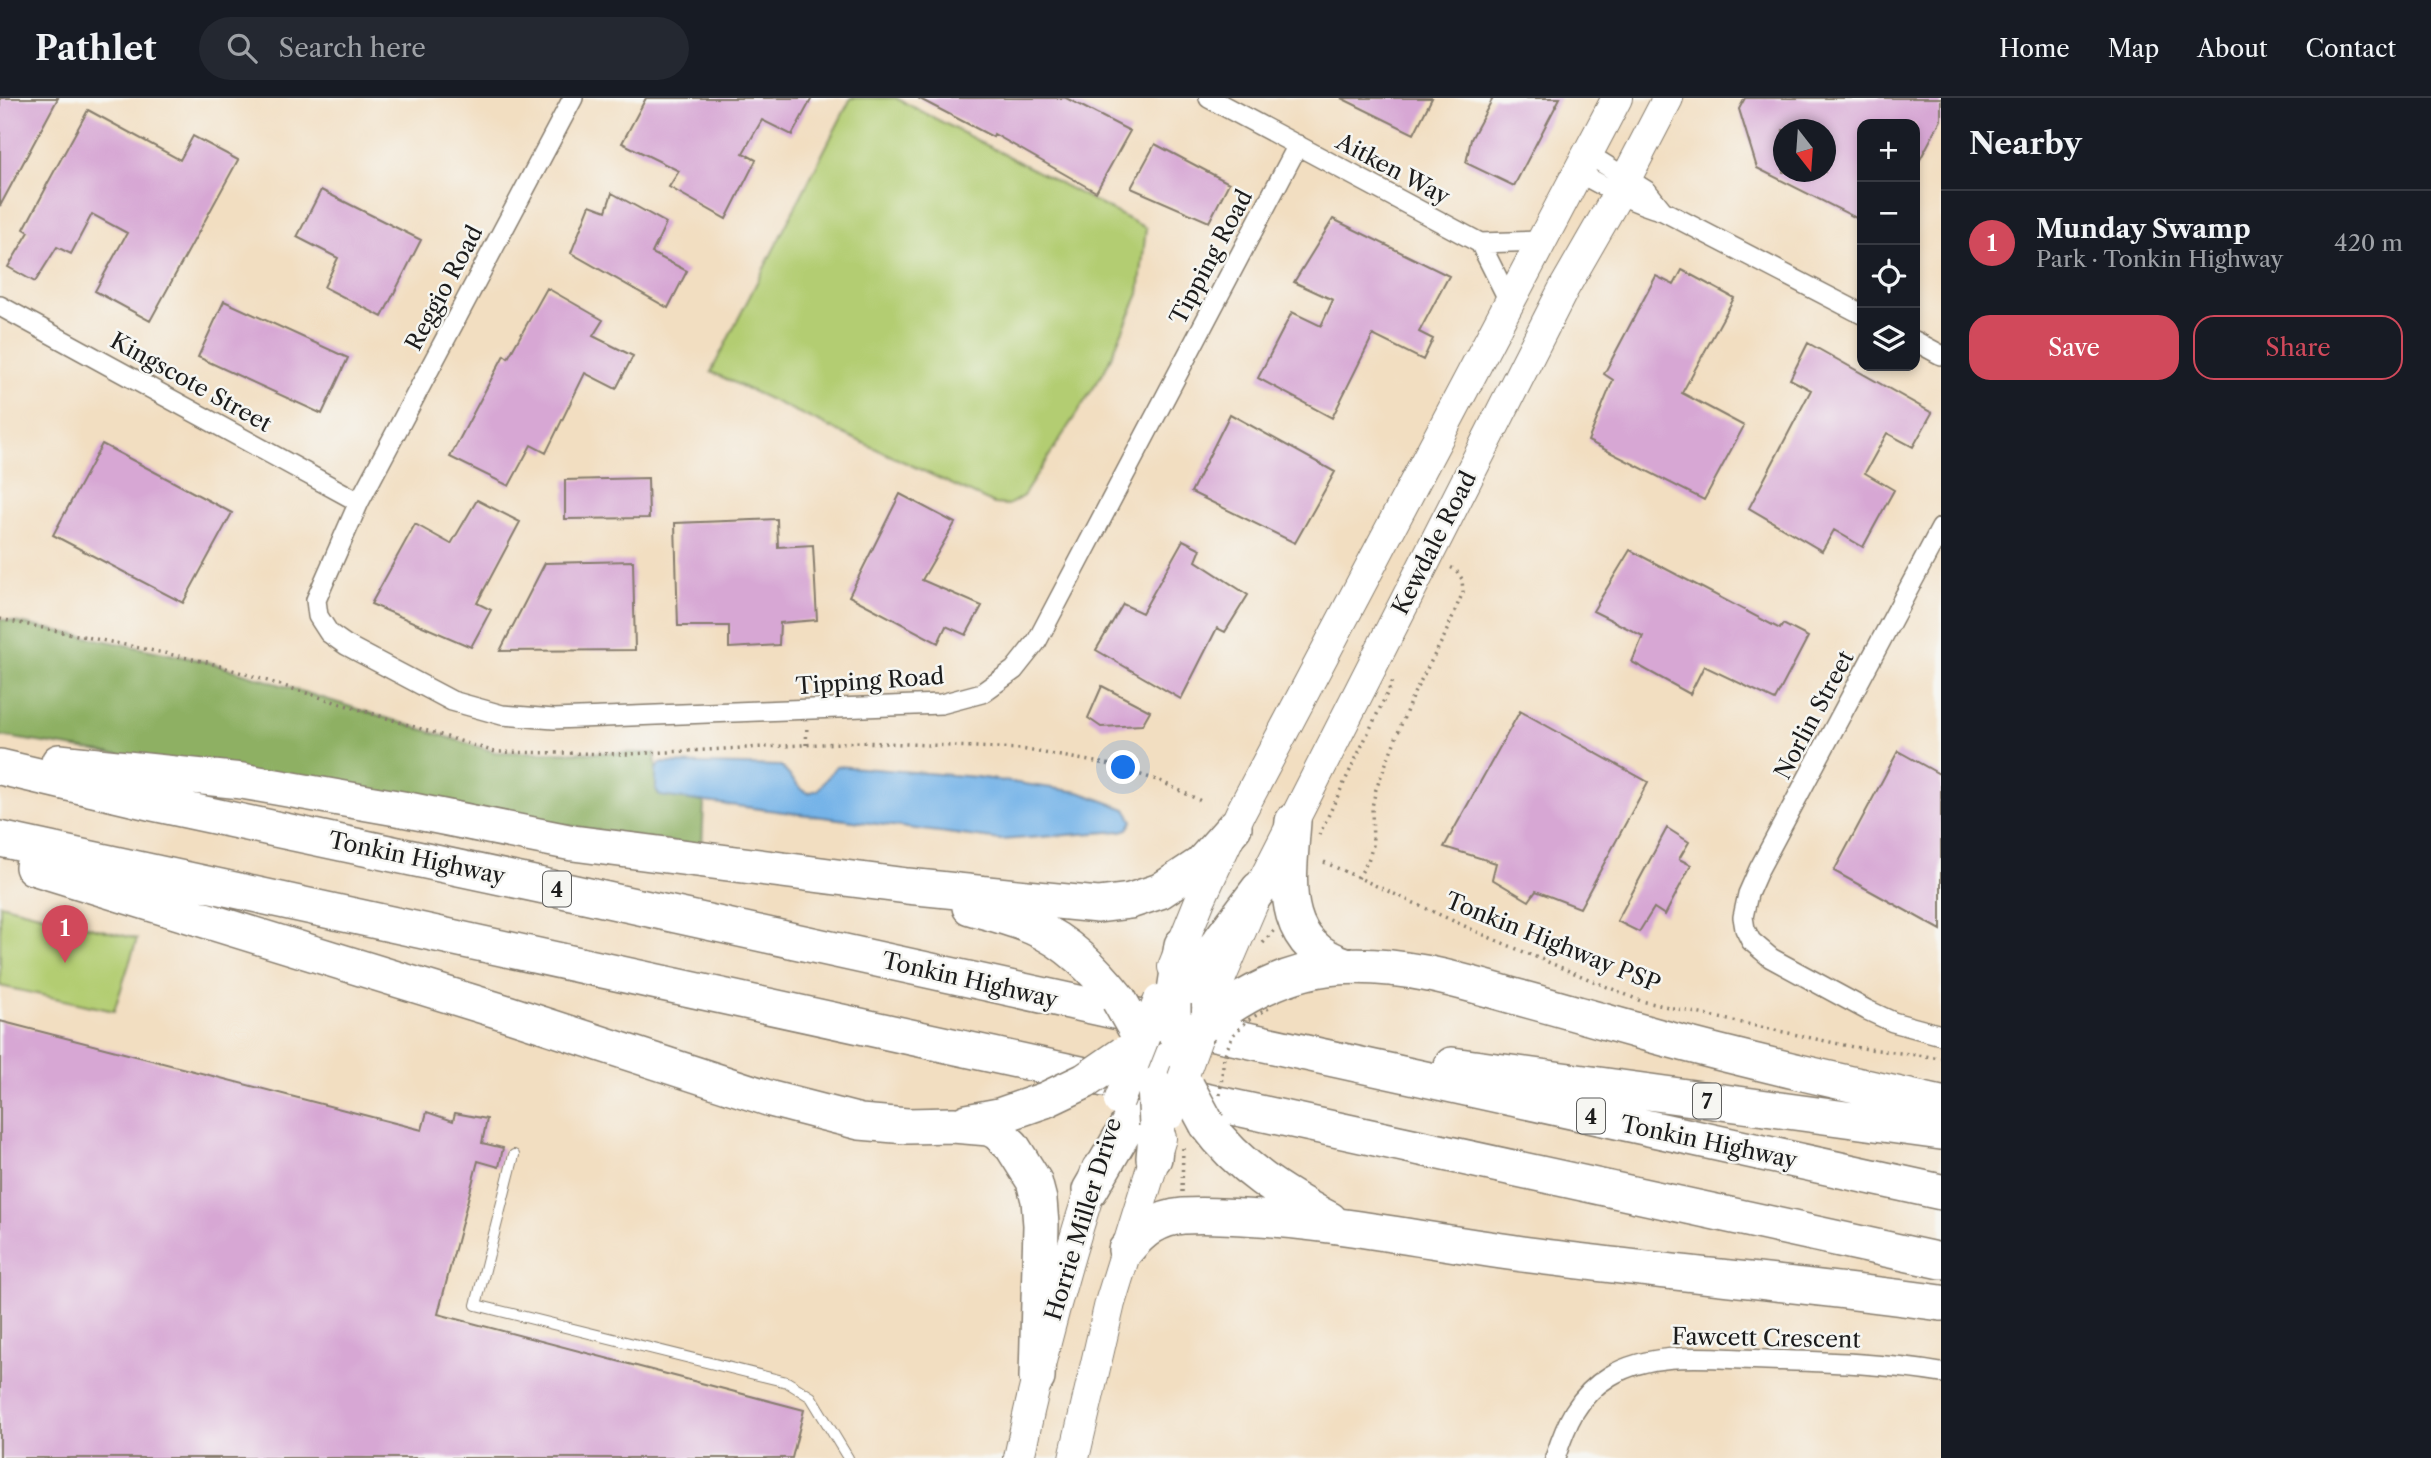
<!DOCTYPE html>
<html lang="en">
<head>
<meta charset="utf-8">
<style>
	:root { --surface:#171b24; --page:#242831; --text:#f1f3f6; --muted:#9ea1a6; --line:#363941; --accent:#d1495b }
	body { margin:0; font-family:"Libre Caslon Text",serif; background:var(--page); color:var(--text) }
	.controls { position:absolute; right:21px; top:21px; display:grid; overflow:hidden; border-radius:14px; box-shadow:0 4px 10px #0003 }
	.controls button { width:63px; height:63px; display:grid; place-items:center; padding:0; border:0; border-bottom:2px solid var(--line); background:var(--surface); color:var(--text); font:35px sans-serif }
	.compass { position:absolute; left:1773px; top:21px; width:63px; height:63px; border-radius:50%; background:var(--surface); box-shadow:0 4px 10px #0003; rotate:163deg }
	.you { position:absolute; left:1124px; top:670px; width:24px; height:24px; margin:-18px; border:5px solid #fff; border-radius:50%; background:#1a73e8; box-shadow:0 0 0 10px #1a73e833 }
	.badge { display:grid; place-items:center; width:46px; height:46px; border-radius:50%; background:var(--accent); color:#fff; font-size:23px; font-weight:700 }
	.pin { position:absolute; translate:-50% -58px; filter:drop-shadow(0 2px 4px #0008) }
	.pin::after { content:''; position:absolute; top:37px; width:24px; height:21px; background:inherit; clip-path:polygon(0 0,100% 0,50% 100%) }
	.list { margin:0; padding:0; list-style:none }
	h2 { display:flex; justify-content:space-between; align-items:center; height:91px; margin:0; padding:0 28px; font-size:30px }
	h2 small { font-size:23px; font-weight:400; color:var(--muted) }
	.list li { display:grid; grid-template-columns:46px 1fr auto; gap:21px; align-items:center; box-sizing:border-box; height:105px; padding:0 28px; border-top:2px solid var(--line) }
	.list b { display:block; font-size:26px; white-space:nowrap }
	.list p { margin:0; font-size:23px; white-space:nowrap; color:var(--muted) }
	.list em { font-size:23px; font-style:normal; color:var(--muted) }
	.actions { display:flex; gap:14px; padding:21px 28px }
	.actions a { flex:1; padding:16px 0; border:2px solid var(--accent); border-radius:21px; text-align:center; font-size:24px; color:var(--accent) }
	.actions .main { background:var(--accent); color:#fff }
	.icon { flex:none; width:38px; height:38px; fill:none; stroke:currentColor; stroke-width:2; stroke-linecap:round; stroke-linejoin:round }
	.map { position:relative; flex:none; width:1941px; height:1360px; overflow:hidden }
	header { display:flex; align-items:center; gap:42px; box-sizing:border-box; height:98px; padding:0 35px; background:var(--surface); border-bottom:2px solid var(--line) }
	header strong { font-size:33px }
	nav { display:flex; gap:38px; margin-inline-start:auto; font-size:24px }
	.search { width:490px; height:63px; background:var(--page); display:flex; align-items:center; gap:18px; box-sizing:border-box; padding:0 24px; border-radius:38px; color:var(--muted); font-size:26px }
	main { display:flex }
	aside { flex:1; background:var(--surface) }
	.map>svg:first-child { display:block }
	.green { fill:#b3cd72; stroke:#687447; stroke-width:2 }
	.forest { fill:#8eb064; stroke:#556640; stroke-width:2 }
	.water { fill:#74b3e8; stroke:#486882; stroke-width:2 }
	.building { fill:#d7a7d4; fill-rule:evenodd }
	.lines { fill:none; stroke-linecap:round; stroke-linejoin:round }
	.lane-casing { stroke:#877d6e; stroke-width:12 }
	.street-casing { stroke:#877d6e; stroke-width:22 }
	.primary-casing { stroke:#877d6e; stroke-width:32 }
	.highway-casing { stroke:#877d6e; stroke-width:38 }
	.path { stroke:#877d6e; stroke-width:3.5; stroke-dasharray:2 5; stroke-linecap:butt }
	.lane { stroke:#fff; stroke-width:10 }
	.street { stroke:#fff; stroke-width:19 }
	.primary { stroke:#fff; stroke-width:30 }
	.highway { stroke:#fff; stroke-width:35 }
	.primary-bridge-casing { stroke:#877d6e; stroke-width:32; stroke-linecap:butt }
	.highway-bridge-casing { stroke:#877d6e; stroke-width:38; stroke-linecap:butt }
	.path-bridge { stroke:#877d6e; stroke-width:3.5; stroke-dasharray:2 5; stroke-linecap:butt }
	.primary-bridge { stroke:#fff; stroke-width:30 }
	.highway-bridge { stroke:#fff; stroke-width:35 }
	.labels { text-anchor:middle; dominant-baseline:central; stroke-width:5; stroke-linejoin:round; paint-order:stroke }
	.shield { fill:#f6f6f2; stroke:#5d5d5c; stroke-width:2 }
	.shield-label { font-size:21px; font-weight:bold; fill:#1c1c1c }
	.street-label { font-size:23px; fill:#1c1c1c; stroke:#f6f6f2 }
</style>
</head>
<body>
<header>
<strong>Pathlet</strong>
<div class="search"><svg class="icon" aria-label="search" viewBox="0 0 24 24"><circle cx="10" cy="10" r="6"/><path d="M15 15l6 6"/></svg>Search here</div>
<nav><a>Home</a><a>Map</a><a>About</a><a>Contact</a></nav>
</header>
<main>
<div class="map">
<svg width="1941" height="1360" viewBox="0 0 1941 1360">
	<rect width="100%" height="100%" fill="#f6f6f2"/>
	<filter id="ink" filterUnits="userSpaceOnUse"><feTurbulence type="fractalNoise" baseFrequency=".0143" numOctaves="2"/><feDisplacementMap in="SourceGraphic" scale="14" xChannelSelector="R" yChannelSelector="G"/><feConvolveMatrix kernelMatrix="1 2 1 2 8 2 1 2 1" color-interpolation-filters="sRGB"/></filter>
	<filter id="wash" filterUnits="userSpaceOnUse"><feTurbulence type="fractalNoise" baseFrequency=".00686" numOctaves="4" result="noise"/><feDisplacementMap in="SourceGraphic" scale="28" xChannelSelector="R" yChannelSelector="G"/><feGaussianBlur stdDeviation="1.57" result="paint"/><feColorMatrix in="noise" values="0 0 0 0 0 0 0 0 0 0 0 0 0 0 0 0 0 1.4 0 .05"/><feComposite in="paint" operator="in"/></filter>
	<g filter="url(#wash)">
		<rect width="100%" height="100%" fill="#f2dec1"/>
		<!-- green -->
		<path class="green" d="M851 0H896L1146 130 1139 196 1105 272 1023 398 1008 407 994 406 711 274Z
			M0 806 137 841 114 913 0 888Z"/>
		<!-- forest -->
		<path class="forest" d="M0 521 208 564 495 654 655 655 658 696 704 704 702 749 0 638Z"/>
		<!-- water -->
		<path class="water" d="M661 665 781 668 800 690 808 695 818 692 836 668 977 679 1079 694 1126 711 1133 723 1128 731 1121 733 1001 742 660 698 656 692V671Z"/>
		<g id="blocks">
			<!-- building -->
			<path class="building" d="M0 0H58L0 108Z
				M646 0H812L792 37 762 22 743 55 756 62 726 121 669 89 679 73 622 45Z
				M918 0H1066L1130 33 1096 94 994 36 993 39Z
				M1341 0H1432L1414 36Z
				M1493 0H1560L1514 88 1466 65 1471 41Z
				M1745 0H1941V22L1915 71V26H1862V123L1757 70 1739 11ZM1783 32H1825V74H1783Z
				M88 12 180 62 193 38 238 62 150 223 95 193 127 135 92 116 71 156 57 149 35 184 8 169 29 134 24 131 46 90H45Z
				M1155 46 1229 85 1209 124 1131 90Z
				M321 92 421 142 382 219 324 189 338 160 297 139Z
				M612 95 666 125 652 155 687 173 668 210 571 155 590 107 606 113Z
				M1333 121 1449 178 1419 234 1433 241 1423 262 1373 237 1332 320 1258 280 1292 214 1321 228 1333 202 1294 184Z
				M1682 172 1734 200 1682 295 1744 328 1704 402 1588 343 1613 282 1604 276 1656 178 1674 187Z
				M547 190 603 222 593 238 633 258 616 291 585 275 546 355 531 347 509 388 450 359 504 257 508 260Z
				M224 203 348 260 322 316 198 259Z
				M1808 245 1932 315 1913 349 1887 335 1865 375 1894 392 1863 449 1834 432 1822 453 1749 410 1811 292 1790 281Z
				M1230 316 1335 374 1295 445 1191 394Z
				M102 346 232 415 183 505 53 437Z
				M648 380 649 420 565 421V382Z
				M900 396 955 425 922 482 982 508 966 537 946 528 938 545 849 498Z
				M477 402 520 424 477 505 491 512 471 549 371 506 415 426 451 446Z
				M777 421 778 449 813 447 817 522 780 525 779 547 729 550V528H678L675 425Z
				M1183 442 1201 451 1196 463 1248 497 1225 534 1217 530 1181 601 1096 552 1123 506 1142 515Z
				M1630 452 1780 531 1783 526 1808 539 1775 602 1704 568 1690 596 1632 564 1643 538 1593 513Z
				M633 463 635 552 500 553 545 465Z
				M1102 588 1150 613 1142 627 1101 629 1088 620Z
				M1520 613 1648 684 1580 810 1536 793 1529 803 1492 781 1496 765 1444 749Z
				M1898 653 1941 677V832L1834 773Z
				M1667 730 1689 744 1679 761 1691 767 1665 817 1654 810 1639 834 1617 823Z
				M0 923 422 1032 427 1014 453 1023 455 1015 487 1021 482 1045 503 1050 499 1069 478 1063 438 1216 804 1312 792 1360H0Z"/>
		</g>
	</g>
	<g filter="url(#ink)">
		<use href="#blocks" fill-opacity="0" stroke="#877d6e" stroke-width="2"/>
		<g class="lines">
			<defs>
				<path id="lane" d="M514 1057 476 1207 787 1284 811 1299 848 1360"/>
				<path id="street" d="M573 0 359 404 316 502 318 518 329 535 346 547 452 603 502 617 554 621 941 606 982 595 1014 572 1037 543 1298 47
					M1209 0 1480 145 1541 143
					M1588 56 1647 93 1663 113
					M1578 74C1606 90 1632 104 1663 113L1862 216
					M1480 145 1510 205
					M0 208 359 404
					M1915 243 1941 257
					M1941 430 1759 771 1748 796 1743 819 1745 831 1751 843 1771 860 1867 912 1893 924 1941 937
					M1555 1360C1566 1326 1577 1298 1610 1278 1655 1251 1716 1261 1766 1262 1826 1264 1882 1265 1941 1275"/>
				<path id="primary" d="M1173 869 1200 802 1241 714 1617 0
					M1207 912 1259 791 1564 190 1618 96 1668 0
					M1019 1360C1039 1262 1066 1165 1097 1070
					M1074 1360 1110 1205 1161 1040"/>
				<path id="highway" d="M59 664 242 683 408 712 573 745 907 788 1098 807 1130 803 1160 793 1201 766 1234 729
					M0 669 153 705 539 787 1941 1094
					M1293 723C1289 782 1276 846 1348 868
					M0 741 1113 983
					M33 769 510 916 771 1001 860 1024 907 1028 953 1027 989 1030 997 1034 1012 1048 1034 1083 1039 1102 1041 1127 1037 1280
					M970 809C991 815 1013 820 1033 829 1068 844 1095 872 1119 902
					M1173 906 1259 791
					M1173 906 1182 847
					M1202 928C1241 898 1286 873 1336 869 1397 864 1455 881 1513 898 1561 911 1609 925 1656 938 1751 964 1846 985 1941 1006
					M1452 967 1941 1034
					M1153 984 1177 952
					M1168 995 1941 1163
					M967 1024 999 1018 1045 1002
					M1207 1026C1239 1070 1282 1096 1330 1122
					M1154 1060 1157 1027
					M1090 1092 1147 994
					M1126 1152C1142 1133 1158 1120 1183 1118 1213 1116 1244 1119 1273 1121 1360 1128 1445 1146 1530 1157 1667 1175 1804 1186 1941 1205"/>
			</defs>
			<!-- lane casing -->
			<use href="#lane" class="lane-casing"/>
			<!-- street casing -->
			<use href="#street" class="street-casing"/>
			<!-- primary casing -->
			<use href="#primary" class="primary-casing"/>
			<!-- highway casing -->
			<use href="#highway" class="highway-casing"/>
			<!-- path -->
			<path class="path" d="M0 521 207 564 495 654 629 656 860 644 1021 651 1107 666 1160 683 1203 704
				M806 647 807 628
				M1319 737 1393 583
				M1324 764 1493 841 1641 903 1853 949 1941 960
				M1358 780 1368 763 1373 747 1372 709 1376 691 1412 599 1444 539 1463 494 1462 481 1456 472 1448 468
				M1263 845 1274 832
				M1182 1094 1183 1049"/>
			<!-- lane -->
			<use href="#lane" class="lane"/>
			<!-- street -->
			<use href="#street" class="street"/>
			<!-- primary -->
			<use href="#primary" class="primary"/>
			<!-- highway -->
			<use href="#highway" class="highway"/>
			<defs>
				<path id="primary-bridge" d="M1119 1003 1159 902
					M1170 1016 1201 929"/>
				<path id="highway-bridge" d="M1119 902 1135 930
					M1173 906V932
					M1177 952 1202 928
					M1155 987 1157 1027
					M1187 989 1207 1026
					M1045 1002 1085 983 1124 956"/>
			</defs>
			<!-- primary-bridge casing -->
			<use href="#primary-bridge" class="primary-bridge-casing"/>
			<!-- highway-bridge casing -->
			<use href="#highway-bridge" class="highway-bridge-casing"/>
			<!-- path-bridge -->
			<path class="path-bridge" d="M1220 997 1224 958 1233 937 1248 922 1271 909"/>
			<!-- primary-bridge -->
			<use href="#primary-bridge" class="primary-bridge"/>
			<!-- highway-bridge -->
			<use href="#highway-bridge" class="highway-bridge"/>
		</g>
	</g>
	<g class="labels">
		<!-- shield labels -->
		<g class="shield">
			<rect x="543" y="773.5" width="28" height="35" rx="5"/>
			<rect x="1693" y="985.5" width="28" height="35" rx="5"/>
			<rect x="1577" y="1000.5" width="28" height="35" rx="5"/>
		</g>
		<g class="shield-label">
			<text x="557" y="791">4</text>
			<text x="1707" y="1003">7</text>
			<text x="1591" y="1018">4</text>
		</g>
		<!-- street labels -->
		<g class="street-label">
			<text transform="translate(1393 71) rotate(28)">Aitken Way</text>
			<text transform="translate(1211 159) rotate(-62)">Tipping Road</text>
			<text transform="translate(444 190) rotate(-62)">Reggio Road</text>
			<text transform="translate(191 284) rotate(29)">Kingscote Street</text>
			<text transform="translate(1434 445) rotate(-63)">Kewdale Road</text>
			<text transform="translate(870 583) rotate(-4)">Tipping Road</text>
			<text transform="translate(1814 617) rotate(-62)">Norlin Street</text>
			<text transform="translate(417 760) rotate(12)">Tonkin Highway</text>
			<text transform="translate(1553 844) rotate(22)">Tonkin Highway PSP</text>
			<text transform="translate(970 882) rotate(13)">Tonkin Highway</text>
			<text transform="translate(1709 1044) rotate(12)">Tonkin Highway</text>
			<text transform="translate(1083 1121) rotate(-73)">Horrie Miller Drive</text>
			<text transform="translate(1766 1240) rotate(1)">Fawcett Crescent</text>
		</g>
	</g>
</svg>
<div class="controls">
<button>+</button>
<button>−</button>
<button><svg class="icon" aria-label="locate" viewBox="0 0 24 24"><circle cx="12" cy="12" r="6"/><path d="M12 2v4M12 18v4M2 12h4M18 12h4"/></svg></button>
<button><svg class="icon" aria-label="layers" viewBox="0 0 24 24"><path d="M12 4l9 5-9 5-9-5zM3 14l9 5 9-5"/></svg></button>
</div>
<svg class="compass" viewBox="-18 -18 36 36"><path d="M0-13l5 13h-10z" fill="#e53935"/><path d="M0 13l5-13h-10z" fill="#9ea1a6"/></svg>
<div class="you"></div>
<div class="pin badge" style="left:65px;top:865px">1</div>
</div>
<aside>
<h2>Nearby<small></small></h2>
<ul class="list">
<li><span class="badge">1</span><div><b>Munday Swamp</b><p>Park · Tonkin Highway</p></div><em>420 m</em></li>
</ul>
<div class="actions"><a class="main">Save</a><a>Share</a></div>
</aside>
</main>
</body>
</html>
